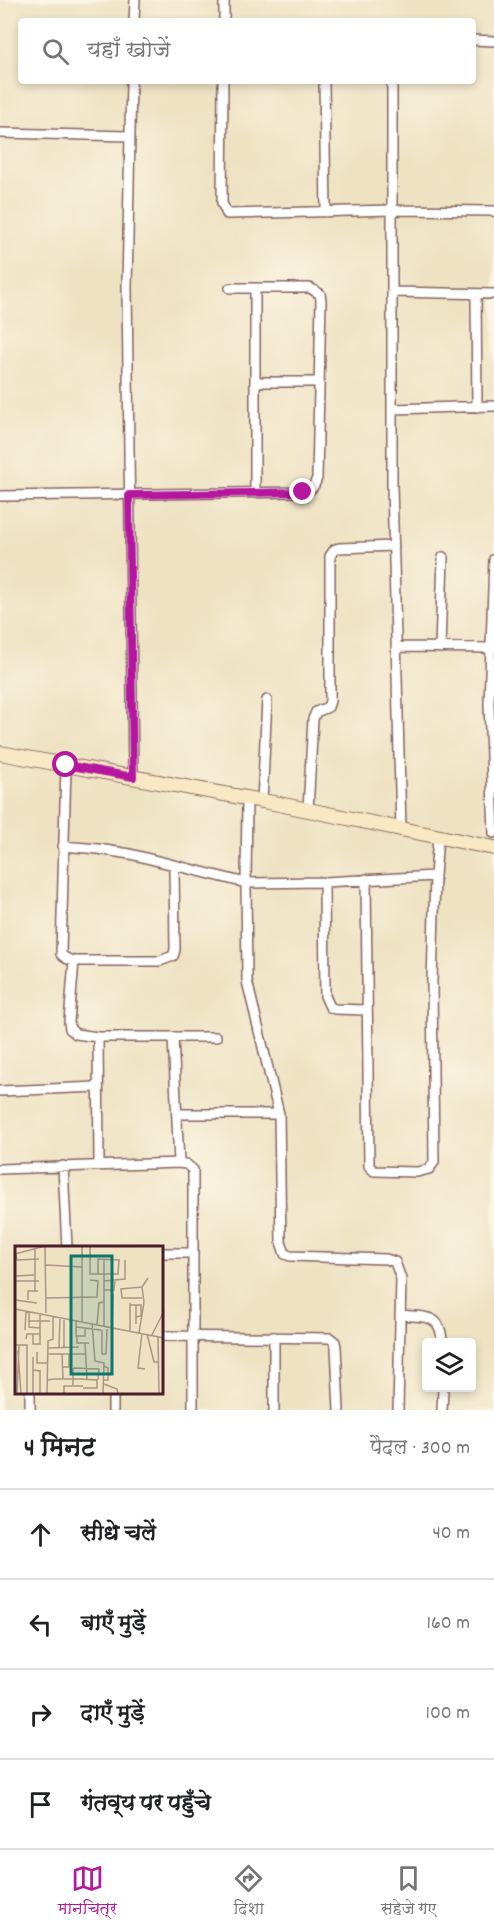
<!DOCTYPE html>
<html lang="hi">
<head>
<meta charset="utf-8">
<style>
	:root { --surface:#fff; --page:#f2f2f2; --text:#202124; --muted:#757577; --line:#e0e0e0; --accent:#b5179e }
	body { margin:0; font-family:Dekko,"Playpen Sans Deva",sans-serif; background:var(--page); color:var(--text) }
	.controls { position:absolute; right:18px; bottom:18px; display:grid; overflow:hidden; border-radius:6px; box-shadow:0 3px 9px #0003 }
	.controls button { width:54px; height:54px; display:grid; place-items:center; padding:0; border:0; border-bottom:2px solid var(--line); background:var(--surface); color:var(--text); font:30px sans-serif }
	.stop { position:absolute; width:18px; height:18px; margin:-14px; border:4px solid #b5179e; border-radius:50%; background:#fff }
	.stop.end { background:#b5179e; border-color:#fff; box-shadow:0 2px 6px #0008 }
	.list { margin:0; padding:0; list-style:none }
	h2 { display:flex; justify-content:space-between; align-items:center; height:78px; margin:0; padding:0 24px; font-size:26px }
	h2 small { font-size:20px; font-weight:400; color:var(--muted) }
	.list li { display:grid; grid-template-columns:39px 1fr auto; gap:18px; align-items:center; box-sizing:border-box; height:90px; padding:0 24px; border-top:2px solid var(--line) }
	.list b { display:block; font-size:22px; white-space:nowrap }
	.list em { font-size:20px; font-style:normal; color:var(--muted) }
	.icon { flex:none; width:33px; height:33px; fill:none; stroke:currentColor; stroke-width:2; stroke-linecap:round; stroke-linejoin:round }
	.map { position:relative; flex:none; width:494px; height:1410px; overflow:hidden }
	.search { position:absolute; background:var(--surface); box-shadow:0 3px 9px #0003; left:18px; right:18px; top:18px; height:66px; display:flex; align-items:center; gap:15px; box-sizing:border-box; padding:0 21px; border-radius:6px; color:var(--muted); font-size:22px }
	.sheet { height:438px; background:var(--surface) }
	nav { display:flex; justify-content:space-around; align-items:center; box-sizing:border-box; height:84px; border-top:2px solid var(--line); background:var(--surface); font-size:16px; color:var(--muted) }
	nav a { display:grid; justify-items:center; gap:3px }
	nav .on { color:var(--accent) }
	.map>svg:first-child { display:block }
	.lines { fill:none; stroke-linecap:round; stroke-linejoin:round }
	.street-casing { stroke:#836360; stroke-width:12 }
	.secondary-casing { stroke:#836360; stroke-width:16 }
	.street { stroke:#fff; stroke-width:9 }
	.secondary { stroke:#f8e8c3; stroke-width:14 }
	.route { stroke:#b5179e; stroke-width:8 }
	.inset-road { fill:none; stroke:#ac9486; stroke-width:1.5 }
	.view { fill:#0f766e; fill-opacity:0.15; stroke:#0f766e; stroke-width:3 }
	.inset-edge { fill:none; stroke:#4a1f2b; stroke-width:3 }
</style>
</head>
<body>
<div class="map">
<svg width="494" height="1410" viewBox="0 0 494 1410">
	<rect width="100%" height="100%" fill="#fcf5e5"/>
	<filter id="ink" filterUnits="userSpaceOnUse"><feTurbulence type="fractalNoise" baseFrequency=".0167" numOctaves="2"/><feDisplacementMap in="SourceGraphic" scale="12" xChannelSelector="R" yChannelSelector="G"/><feConvolveMatrix kernelMatrix="1 2 1 2 8 2 1 2 1" color-interpolation-filters="sRGB"/></filter>
	<filter id="wash" filterUnits="userSpaceOnUse"><feTurbulence type="fractalNoise" baseFrequency=".008" numOctaves="4" result="noise"/><feDisplacementMap in="SourceGraphic" scale="24" xChannelSelector="R" yChannelSelector="G"/><feGaussianBlur stdDeviation="1.35" result="paint"/><feColorMatrix in="noise" values="0 0 0 0 0 0 0 0 0 0 0 0 0 0 0 0 0 1.4 0 .05"/><feComposite in="paint" operator="in"/></filter>
	<g filter="url(#wash)">
		<rect width="100%" height="100%" fill="#eee2c2"/>
	</g>
	<g filter="url(#ink)">
		<g class="lines">
			<defs>
				<path id="street" d="M134 21 135 0
					M224 21V0
					M473 40 494 41
					M131 81 127 288 133 777
					M223 81 222 203 227 214 393 210 494 211
					M324 81 326 212
					M392 81V486L401 829
					M0 133 129 136
					M255 288V493
					M393 292 494 294
					M476 294 477 407
					M255 382H319
					M392 409 494 406
					M0 496 303 492C312 490 314 487 317 478L321 300 320 294 310 288H230
					M494 559 489 704 494 833
					M396 647 494 648
					M440 648 443 557
					M66 765 61 954C65 959 69 960 74 961H160L173 956 175 950 174 866
					M247 799 246 883 247 981 279 1114 281 1242 285 1254 290 1256 386 1259 395 1262 401 1279 398 1410
					M262 801 267 700
					M308 810 313 719 316 712 328 707 330 701V556L335 549 339 548 394 546
					M63 846 98 849 130 854 246 883 324 882 435 876 438 837
					M366 879 369 1166 374 1171 417 1172 429 1169 434 1162 432 982 435 876
					M324 882 325 996 330 1007 335 1009 366 1010
					M74 961 69 1022 70 1029 76 1034 98 1037H216
					M98 1037 99 1165
					M173 1037 179 1163
					M0 1091 98 1087
					M177 1114H279
					M63 1166 67 1248
					M0 1169 179 1163 186 1164 193 1170V1410
					M162 1253H192
					M400 1315C424 1318 441 1312 442 1342
					M162 1336 330 1338 335 1342 336 1347 339 1410
					M274 1337V1410
					M113 1394V1410
					M30 1410V1394
					M442 1410 443 1388"/>
				<path id="secondary" d="M0 753 279 804 494 848"/>
			</defs>
			<!-- street casing -->
			<use href="#street" class="street-casing"/>
			<!-- secondary casing -->
			<use href="#secondary" class="secondary-casing"/>
			<!-- street -->
			<use href="#street" class="street"/>
			<!-- secondary -->
			<use href="#secondary" class="secondary"/>
		</g>
	</g>
	<g class="lines" filter="url(#ink)">
		<!-- route -->
		<path class="route" d="M66 765 133 777 129 495 303 492"/>
	</g>
	<!-- overview -->
	<g transform="translate(15 1246)">
		<rect width="148" height="148" fill="#eee2c2"/>
		<path class="inset-road" d="M30 0 31 67M75 0V28H103L104 14 83 13V28M0 8 30 0M1 8 2 14 24 13M89 13V80M31 19 67 21M0 30 19 29M0 35H24M89 35 110 33V14M127 41 106 43 107 52H127M89 44H99L100 35M20 45V3M31 52 82 51 83 35 75 34M0 54 22 57M13 54V45H23M115 57V85M115 59H126V70L121 71M121 59V78M0 63 149 92M14 66V81L25 82M49 72V102M61 74V90H70V83M14 75H35M67 75V0M82 78 84 57 89 56M61 81 86 84M97 81 98 48M10 84 11 65M87 84V108H91L92 83M124 87 129 56 127 41 133 32M127 87 123 122 130 123M18 88V98H25V67M132 88 139 116H144M137 89 149 65M62 91V97H74M143 91 144 148M11 93 12 88H25M70 97 72 133M0 99H12V148M33 102 64 101M44 102 45 71M3 105 6 148M22 106V117H32M33 108H71M47 108 48 133M18 111V148M48 121H54V108M18 124 25 125V148M32 134 39 133H65L82 134 83 133 84 123 59 122 58 123V139M88 134H93V122L89 120M89 138 102 143 103 148M68 142H82V134M2 148 4 99M32 148 33 95 38 93V70M49 148V140H68M75 148H88L89 117 80 115 77 77M88 148H108"/>
		<path class="view" d="M56 10H97V128H56Z"/>
		<rect width="148" height="148" class="inset-edge"/>
	</g>
</svg>
<div class="controls">
<button><svg class="icon" aria-label="layers" viewBox="0 0 24 24"><path d="M12 4l9 5-9 5-9-5zM3 14l9 5 9-5"/></svg></button>
</div>
<div class="stop" style="left:66px;top:765px"></div>
<div class="stop end" style="left:303px;top:492px"></div>
<div class="search"><svg class="icon" aria-label="search" viewBox="0 0 24 24"><circle cx="10" cy="10" r="6"/><path d="M15 15l6 6"/></svg>यहाँ खोजें</div>
</div>
<section class="sheet">
<h2>4 मिनट<small>पैदल · 300 m</small></h2>
<ul class="list">
<li><svg class="icon" aria-label="ahead" viewBox="0 0 24 24"><path d="M12 20V5M6 11l6-6 6 6"/></svg><div><b>सीधे चलें</b></div><em>40 m</em></li>
<li><svg class="icon" aria-label="left" viewBox="0 0 24 24"><path d="M17 20v-9H6M10 6l-5 5 5 5"/></svg><div><b>बाएँ मुड़ें</b></div><em>160 m</em></li>
<li><svg class="icon" aria-label="right" viewBox="0 0 24 24"><path d="M7 20v-9h11M14 6l5 5-5 5"/></svg><div><b>दाएँ मुड़ें</b></div><em>100 m</em></li>
<li><svg class="icon" aria-label="arrive" viewBox="0 0 24 24"><path d="M6 21V4h12l-3 4 3 4H6"/></svg><div><b>गंतव्य पर पहुँचे</b></div></li>
</ul>
</section>
<nav>
<a class="on"><svg class="icon" aria-label="map" viewBox="0 0 24 24"><path d="M3 6l6-2 6 2 6-2v14l-6 2-6-2-6 2zM9 4v14M15 6v14"/></svg>मानचित्र</a>
<a><svg class="icon" aria-label="directions" viewBox="0 0 24 24"><path d="M12 3l9 9-9 9-9-9zM9 14v-3h6M13 9l2 2-2 2"/></svg>दिशा</a>
<a><svg class="icon" aria-label="saved" viewBox="0 0 24 24"><path d="M7 4h10v16l-5-4-5 4z"/></svg>सहेजे गए</a>
</nav>
</body>
</html>
